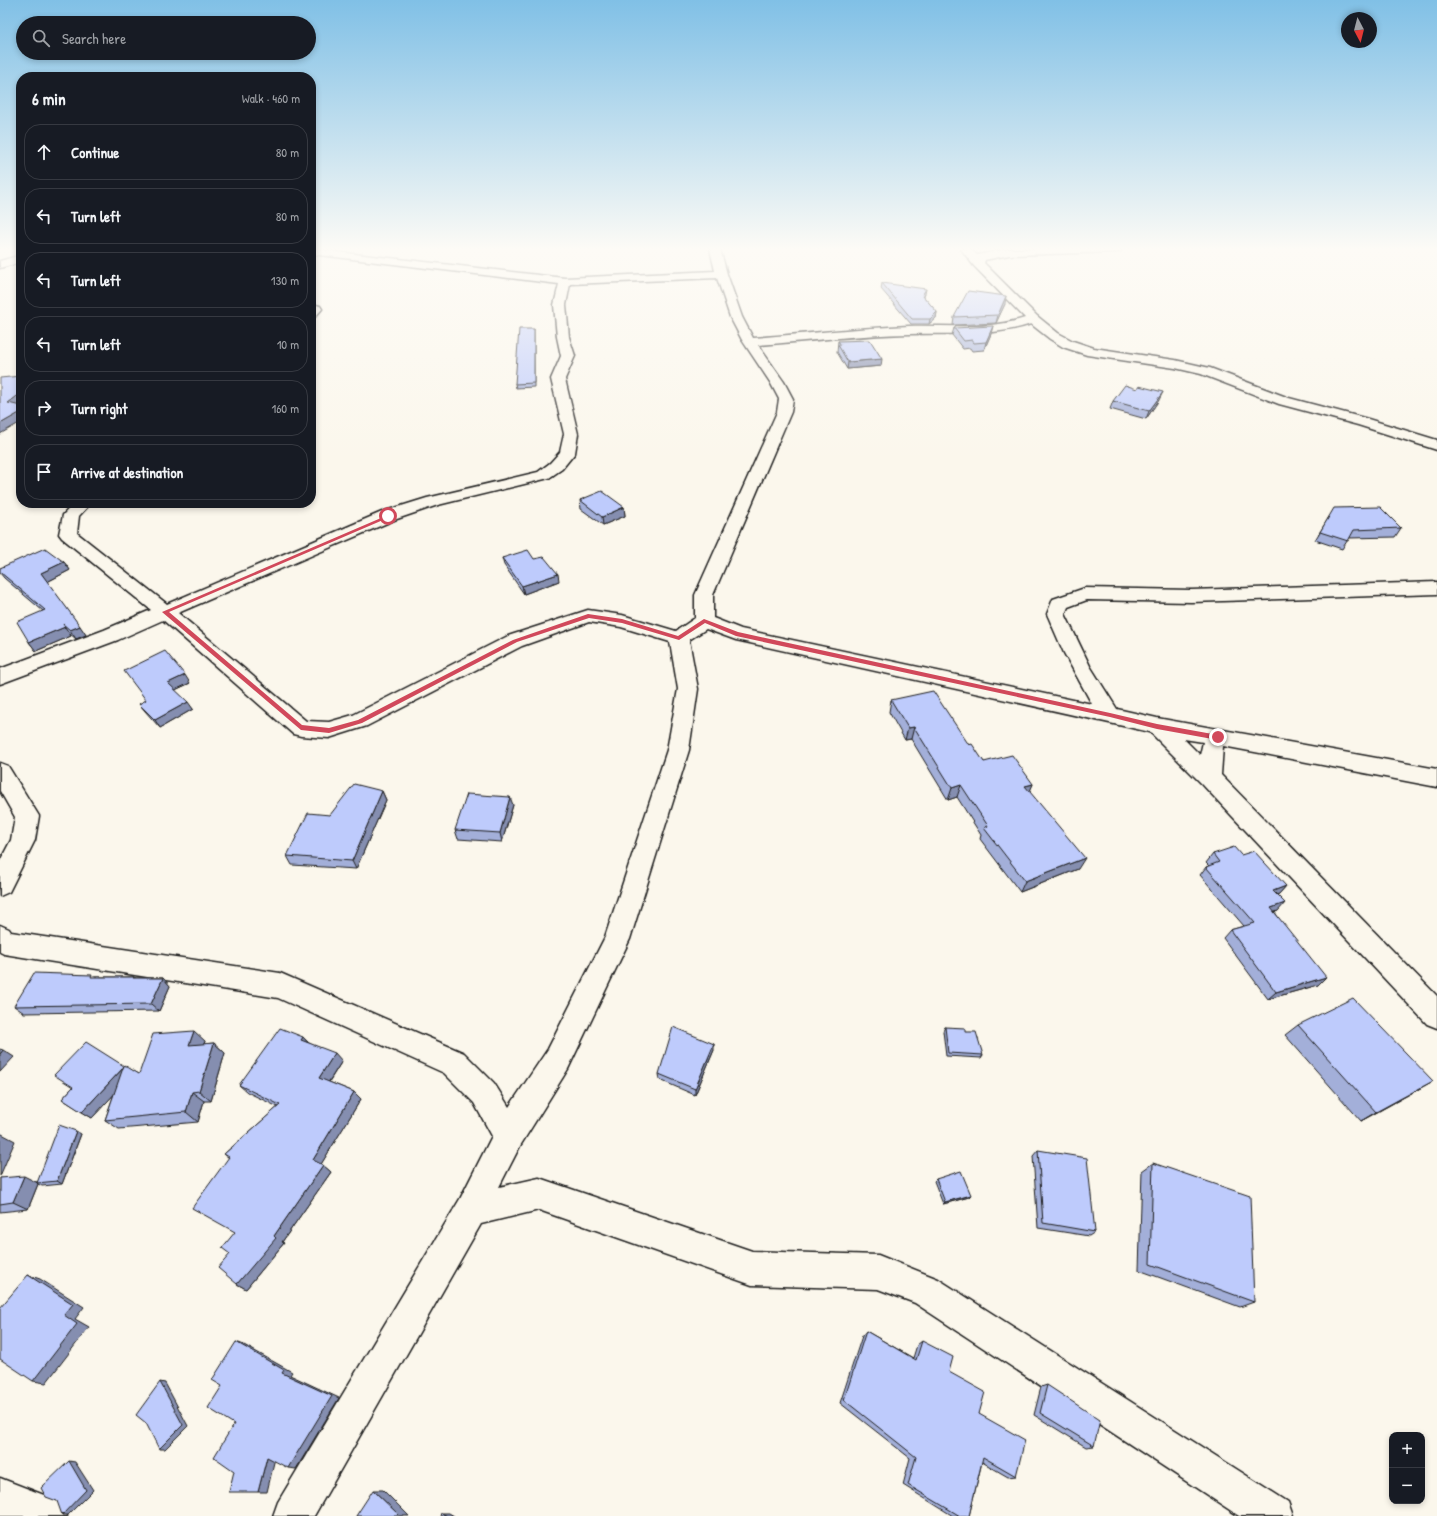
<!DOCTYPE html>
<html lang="en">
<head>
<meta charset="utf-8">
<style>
	:root { --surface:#171b24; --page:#20242c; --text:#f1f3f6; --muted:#9ea1a6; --line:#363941 }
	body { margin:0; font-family:"Patrick Hand",sans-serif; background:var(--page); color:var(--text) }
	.controls { position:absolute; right:12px; bottom:12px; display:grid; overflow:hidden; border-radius:8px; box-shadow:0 2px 6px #0003 }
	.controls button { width:36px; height:36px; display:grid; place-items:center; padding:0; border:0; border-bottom:1px solid var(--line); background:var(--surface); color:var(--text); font:20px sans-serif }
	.compass { position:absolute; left:1341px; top:12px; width:36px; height:36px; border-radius:50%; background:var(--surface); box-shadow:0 2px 6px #0003; rotate:173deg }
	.stop { position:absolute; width:12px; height:12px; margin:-9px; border:3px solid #d1495b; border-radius:50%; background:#fff }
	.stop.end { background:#d1495b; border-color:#fff; box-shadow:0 1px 4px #0008 }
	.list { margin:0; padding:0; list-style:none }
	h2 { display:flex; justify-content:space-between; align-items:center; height:52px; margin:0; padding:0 16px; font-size:17px }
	h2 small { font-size:13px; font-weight:400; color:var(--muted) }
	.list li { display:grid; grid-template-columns:26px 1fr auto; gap:12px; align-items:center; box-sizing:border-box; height:56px; margin:0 8px 8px; padding:0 8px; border:1px solid var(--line); border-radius:16px }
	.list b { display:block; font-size:15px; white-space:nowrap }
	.list em { font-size:13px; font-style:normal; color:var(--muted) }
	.icon { flex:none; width:22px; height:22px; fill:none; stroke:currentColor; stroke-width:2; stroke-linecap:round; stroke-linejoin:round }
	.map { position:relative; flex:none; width:1437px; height:1516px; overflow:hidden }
	.search { position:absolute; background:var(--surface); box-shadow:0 2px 6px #0003; left:16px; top:16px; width:300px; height:44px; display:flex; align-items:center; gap:10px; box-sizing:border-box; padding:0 14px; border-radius:22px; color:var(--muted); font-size:15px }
	.panel { position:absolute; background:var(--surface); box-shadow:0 2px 6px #0003; left:16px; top:72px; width:300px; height:436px; border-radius:16px }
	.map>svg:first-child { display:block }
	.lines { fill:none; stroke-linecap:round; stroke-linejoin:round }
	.minor-casing { stroke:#1c1c1c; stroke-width:3 }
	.minor { fill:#fbf7ec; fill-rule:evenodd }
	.wall { fill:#a3afd9; stroke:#1c1c1c }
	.shaded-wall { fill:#858eb0; stroke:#1c1c1c }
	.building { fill:#becbfc; stroke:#1c1c1c }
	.route { fill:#d1495b }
</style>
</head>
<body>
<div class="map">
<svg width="1437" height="1516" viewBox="0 0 1437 1516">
	<rect width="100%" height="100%" fill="#fbf7ec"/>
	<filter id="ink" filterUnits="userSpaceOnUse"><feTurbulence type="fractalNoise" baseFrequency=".025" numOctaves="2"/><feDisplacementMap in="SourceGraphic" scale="8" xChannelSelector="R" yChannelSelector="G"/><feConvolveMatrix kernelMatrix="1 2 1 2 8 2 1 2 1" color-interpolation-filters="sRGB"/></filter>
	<g filter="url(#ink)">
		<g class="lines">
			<defs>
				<path id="minor" d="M311 249 565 278 715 271 710 249H720L727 274 742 317 753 338C805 334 857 328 909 326 947 325 988 330 1025 318L974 266 961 249H971L977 255 1009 249H1122L1121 251 1117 252 1009 255 985 260 984 263 1037 316 1058 333 1073 341 1094 348 1175 360 1210 368 1289 398 1368 419 1437 440V450L1358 425 1279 404 1201 374 1175 368 1087 355 1063 347 1050 339 1031 324C993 337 950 333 910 334 859 335 809 341 758 345L784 382 793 399 791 412 713 595V618L741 629 1092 704 1064 653 1047 614 1053 599 1085 588 1191 590 1437 582V594L1191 602 1087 600 1068 607 1065 614 1090 666 1117 709 1157 718 1437 769V787L1223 746 1221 775 1437 996V1028L1427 1024 1202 784 1150 732 736 640 706 629 689 640 698 689 689 750 630 939 568 1069 520 1146 499 1187 539 1178 752 1251 878 1255 938 1279 1288 1502 1293 1516H1239L915 1303 878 1289 752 1285 539 1210 481 1224 314 1516H273L278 1502 460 1199 492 1136 474 1103 444 1073 278 998 4 954 0 952V925L9 929 11 932 280 973 464 1053 494 1083 509 1107 548 1049 605 937 667 750 678 689 670 642 621 627 589 622 522 646 367 726 329 738 301 736 293 734 163 620 118 640 0 684V669L104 630 151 610 62 538 59 534 63 515 74 503H91L79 516 77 533 167 604 382 512 427 498 538 472 550 463 560 452 564 434 551 379 561 356 557 337 554 305 559 284 311 254ZM717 278 730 317 742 340 770 382 779 399 777 412 695 595V618L676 631 622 615 588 610 508 636 353 715 329 722 306 721 178 613 394 520 438 505 549 478 562 469 575 453 578 434 565 379 575 356 569 337 566 305 570 284ZM1184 739 1203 742 1200 755Z
					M21 255V262L0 268V261Z
					M316 305 320 306 322 309 315 317 311 318V307Z
					M0 763 8 766 39 816 35 840 9 892 0 896V861L11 840 15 817 0 791Z
					M0 1478 62 1502 67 1516H0Z"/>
			</defs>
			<!-- minor casing -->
			<use href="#minor" class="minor-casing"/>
			<!-- minor -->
			<use href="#minor" class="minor"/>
		</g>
		<!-- wall -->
		<path class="wall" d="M882 283 925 294 924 297 937 312 936 318 929 324H911L881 289Z
			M1005 304 996 323 953 325 954 317Z
			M954 328 991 334 984 350 972 351 970 348 963 349 952 335Z
			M534 329V387L516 388 515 384Z
			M838 341 881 366 847 369 837 352Z
			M1159 400 1146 419 1110 409 1113 401Z
			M580 500 624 507 625 516 603 525 581 509Z
			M1329 517 1401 528 1395 537 1349 538 1342 549 1315 540Z
			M502 558 534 559 559 581 524 594 504 565Z
			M64 562 70 570 47 582 86 635 76 639 69 633 71 636 36 651 29 642 43 611 4 578 0 573V568Z
			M190 683 175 690 193 709 160 728 145 711 139 704Z
			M891 700 969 745 984 762 1033 784 1029 792 1078 869 1020 892 980 839 981 835 957 797 948 800 911 739 905 740 889 712Z
			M382 791 386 800 356 869 292 865 287 856 330 815Z
			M513 805 502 842 458 839 455 830Z
			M1213 854 1241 855 1286 886 1279 894 1277 895 1278 911 1275 912 1318 985 1268 999 1223 938 1230 930 1244 926 1200 875 1206 867 1209 866 1206 863Z
			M95 977H134L136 978H163L170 986 159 1011 24 1013 14 1006Z
			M1298 1025 1417 1090 1361 1121 1285 1035Z
			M945 1027 965 1032 983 1055 981 1058 946 1056 943 1031Z
			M303 1037 309 1043 342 1061 329 1082 354 1092 361 1099 321 1164 331 1172 282 1242 284 1243 246 1289 237 1284 230 1254 235 1233 229 1158 224 1154 278 1107 247 1092 239 1085Z
			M205 1041 204 1044 214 1043 225 1053 211 1101H204L198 1122 119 1129 105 1120 114 1094 92 1118 62 1099 73 1087 124 1066 139 1074Z
			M714 1050 695 1095 660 1080 659 1074Z
			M81 1134 62 1184 42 1186 38 1184 28 1209 0 1212V1178L37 1182Z
			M1038 1150 1095 1232 1089 1236 1038 1228 1033 1156Z
			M1153 1163 1254 1302 1240 1307 1139 1270 1142 1171Z
			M936 1179 969 1197 943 1204 934 1181Z
			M866 1331 913 1358 917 1345 922 1341 949 1372 979 1414 1016 1476 1008 1477 982 1462 969 1516H953L903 1485 910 1458 840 1403 862 1336Z
			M1047 1385 1094 1446 1086 1447 1034 1415 1041 1387Z"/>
		<!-- shaded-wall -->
		<path class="shaded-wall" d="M926 289 925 294 921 301 922 295Z
			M1006 296 1005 304 996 323 998 315Z
			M937 312 936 318 929 324 930 319Z
			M993 326 991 334 984 350 986 342Z
			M882 359 881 366 847 369 848 362Z
			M1163 392 1159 400 1146 419 1149 411Z
			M21 393V404L12 411 8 403Z
			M21 412V422L0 434V424Z
			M624 507 625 516 603 525 602 517Z
			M64 562 70 570 47 582 41 573Z
			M558 574 559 581 524 594 522 586Z
			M80 626 86 635 76 639 70 630Z
			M65 627 71 636 36 651 29 642Z
			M185 675 190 683 173 691 168 683Z
			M188 702 193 709 160 728 155 720Z
			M914 727 911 739 905 740 908 728Z
			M1033 784 1028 796 1025 786Z
			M961 785 957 797 948 800 952 788Z
			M382 791 386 800 356 869 352 861Z
			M510 797 513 805 502 842 500 833Z
			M1085 858 1078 869 1020 892 1025 881Z
			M1286 886 1279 894 1266 899 1273 891Z
			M1285 903 1278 911 1264 916 1271 908Z
			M1326 977 1318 985 1268 999 1276 992Z
			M163 978 170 986 159 1011 151 1004Z
			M194 1031 205 1041 201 1055 189 1045Z
			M303 1037 310 1045 301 1040Z
			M214 1043 225 1053 211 1101 199 1091Z
			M714 1044V1050L695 1095V1089Z
			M3 1050 14 1057 0 1072V1054Z
			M335 1053 342 1061 326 1086 319 1078Z
			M125 1066 134 1073 92 1118 82 1112Z
			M1433 1081 1417 1090 1361 1121 1376 1112Z
			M192 1092 204 1101 198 1122 186 1112Z
			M354 1092 361 1099 320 1166 313 1160Z
			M76 1131 81 1134 62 1184 57 1181Z
			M0 1133 15 1141 0 1176Z
			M323 1165 331 1172 282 1242 284 1243 246 1289 237 1284 274 1236Z
			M24 1176 38 1183H37L38 1184 28 1209 13 1202Z
			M971 1195 969 1197 943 1204 945 1202Z
			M28 1275 40 1279 84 1307 75 1319 89 1327 46 1383 33 1381Z
			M236 1342 244 1345 292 1372 290 1375 339 1398 296 1469 288 1468 282 1373Z
			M160 1382 165 1383 188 1426 165 1449H159Z
			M267 1457 275 1458 267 1492H258Z
			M69 1461 75 1462 93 1490 68 1515H62Z
			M373 1490H383L409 1516H400Z
			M441 1513H449L454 1516H447Z"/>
		<!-- building -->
		<path class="building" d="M882 283 926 289 922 295 937 312 930 319H912Z
			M968 291 1006 296 998 315 954 317Z
			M993 326 986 342 974 343 972 340 964 341 954 328Z
			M519 329H534V383L515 384Z
			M870 340 882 359 848 362 838 345H841L838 341Z
			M21 376V393L8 403 21 406V412L0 424V378Z
			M1125 385 1137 389 1139 386 1163 392 1149 411 1113 401Z
			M602 491 624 507 602 517 580 500Z
			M1380 507 1401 528 1354 530 1348 541 1320 532 1334 508Z
			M45 548 64 562 41 573 80 626 70 630 63 624 65 627 29 642 17 622 45 610 0 572V568Z
			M528 550 534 559 544 557 558 574 522 586 502 558Z
			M165 651 185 675 168 683 188 702 155 720 139 704 146 700 124 671Z
			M933 691 969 745 972 744 984 762 1012 755 1033 784 1025 786 1085 858 1025 881 984 828 988 826 961 785 952 788 914 727 908 728 891 700Z
			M354 784 382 791 352 861 287 856 308 813 330 815Z
			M467 794 510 797 500 833 455 830Z
			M1234 847 1241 855 1254 851 1286 886 1273 891 1285 903 1271 908 1326 977 1276 992 1230 930 1255 923 1206 867 1219 862 1213 854Z
			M34 973 92 975 91 977H134L133 978H163L151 1004 14 1006Z
			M1353 998 1433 1081 1376 1112 1298 1025Z
			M673 1027 714 1044 695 1089 659 1074Z
			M945 1027 965 1028V1032H976L983 1055 948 1053Z
			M280 1028 303 1037 301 1040 335 1053 319 1078 354 1092 313 1160 323 1165 274 1236 276 1238 237 1284 218 1268 230 1254 222 1248 235 1232 192 1208 229 1157 224 1154 280 1105 239 1085Z
			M194 1031 189 1045 214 1043 199 1091 192 1092 186 1112 105 1120 124 1065 139 1074 153 1034Z
			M86 1042 124 1066 123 1068 82 1112 62 1099 73 1087 54 1075Z
			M0 1049 3 1050 0 1054Z
			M59 1125 76 1131 57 1181 37 1183Z
			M1038 1150 1087 1158 1095 1232 1043 1223Z
			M1153 1163 1250 1196 1254 1302 1150 1264Z
			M961 1171 971 1195 945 1202 936 1179Z
			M24 1176 13 1202 0 1204V1178Z
			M28 1275 73 1304 64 1315 77 1324 33 1381 0 1359V1308Z
			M866 1331 916 1360 922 1341 953 1357 949 1372 985 1392 979 1414 1025 1440 1016 1476 983 1457 969 1516H960L908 1485 916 1457 844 1400Z
			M236 1342 284 1370 282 1373 332 1396 288 1468 267 1457 258 1492H229L234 1471 214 1457 234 1424 208 1408 222 1386 212 1380Z
			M160 1382 183 1425 159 1449 146 1423 136 1415Z
			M1047 1385 1100 1420 1094 1446 1040 1413Z
			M69 1461 86 1490 62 1515 57 1501 46 1497 41 1488Z
			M373 1490 400 1516H356Z
			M441 1513 447 1516H440Z"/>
	</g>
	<!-- sky -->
	<linearGradient id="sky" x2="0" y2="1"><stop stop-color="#80c0e6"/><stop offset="0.54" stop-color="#fdfbf6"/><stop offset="1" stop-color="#fdfbf6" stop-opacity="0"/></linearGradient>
	<rect width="1437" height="461" fill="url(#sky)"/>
	<!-- route -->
	<path class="route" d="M388 515 390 517 169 612 302 725 329 728 358 720 513 640 588 614 622 619 678 636 704 619 738 632 1110 713 1157 724 1218 735 1221 737 1218 740 1157 729 1110 717 736 636 705 623 679 640 622 623 589 618 517 642 362 723 329 733 301 730 162 612Z"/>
</svg>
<div class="controls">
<button>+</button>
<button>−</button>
</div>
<svg class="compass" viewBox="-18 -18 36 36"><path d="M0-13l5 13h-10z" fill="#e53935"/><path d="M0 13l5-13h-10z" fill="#9ea1a6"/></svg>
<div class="stop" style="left:388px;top:516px"></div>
<div class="stop end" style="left:1218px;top:737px"></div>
<div class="search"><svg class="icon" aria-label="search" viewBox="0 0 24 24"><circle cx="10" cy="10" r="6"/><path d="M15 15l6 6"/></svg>Search here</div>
<section class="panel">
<h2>6 min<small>Walk · 460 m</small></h2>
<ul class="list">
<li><svg class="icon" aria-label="ahead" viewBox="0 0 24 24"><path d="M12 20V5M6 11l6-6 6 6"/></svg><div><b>Continue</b></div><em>80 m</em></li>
<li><svg class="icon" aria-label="left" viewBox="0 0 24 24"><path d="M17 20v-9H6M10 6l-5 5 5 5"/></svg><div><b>Turn left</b></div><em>80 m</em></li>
<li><svg class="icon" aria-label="left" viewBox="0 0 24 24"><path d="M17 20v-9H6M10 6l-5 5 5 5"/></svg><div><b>Turn left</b></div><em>130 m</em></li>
<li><svg class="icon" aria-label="left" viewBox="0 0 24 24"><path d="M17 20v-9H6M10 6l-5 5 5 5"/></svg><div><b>Turn left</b></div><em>10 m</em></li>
<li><svg class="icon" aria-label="right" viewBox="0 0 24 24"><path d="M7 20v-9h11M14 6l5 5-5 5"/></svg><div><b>Turn right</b></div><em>160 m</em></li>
<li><svg class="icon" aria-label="arrive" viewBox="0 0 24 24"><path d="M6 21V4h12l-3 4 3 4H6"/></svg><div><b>Arrive at destination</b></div></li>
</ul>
</section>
</div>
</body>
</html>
